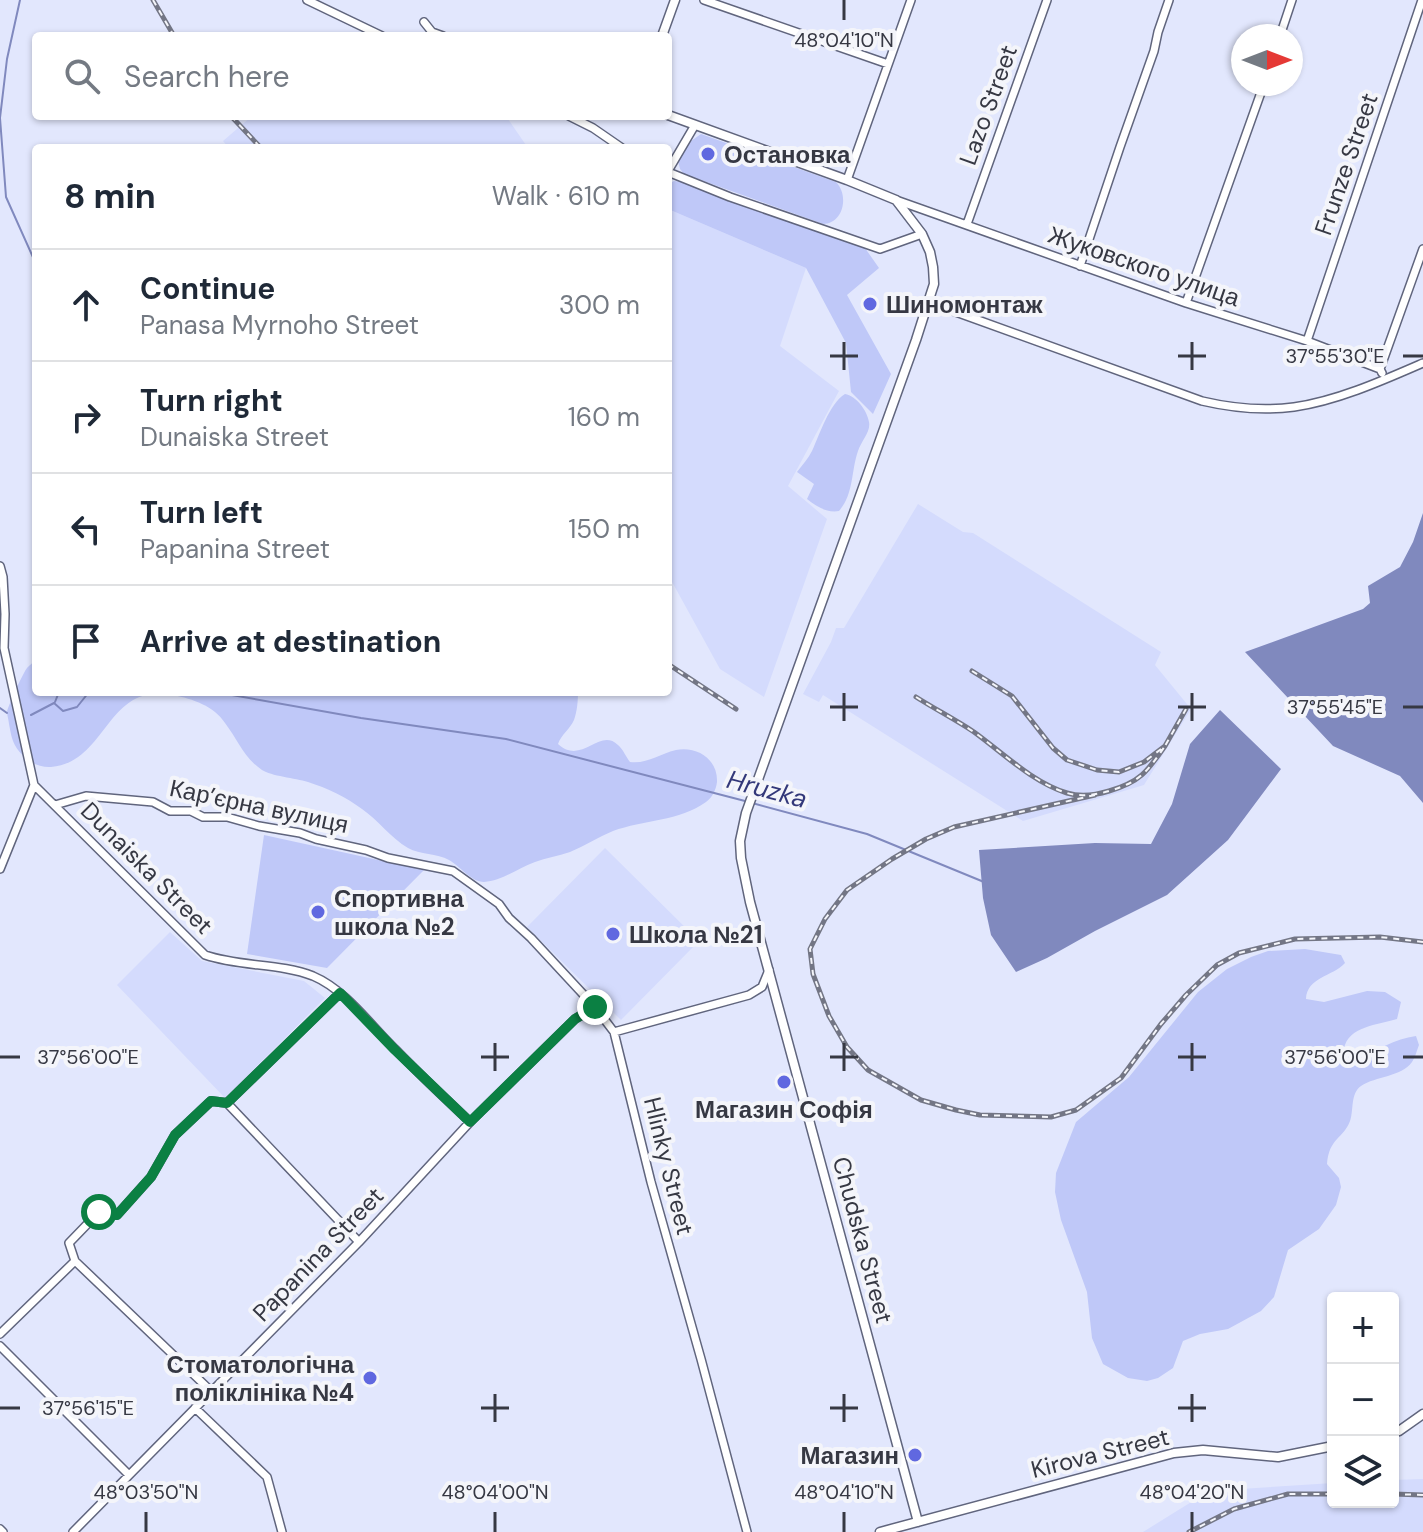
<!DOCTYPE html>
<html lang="en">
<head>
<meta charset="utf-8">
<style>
	:root { --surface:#fff; --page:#f2f2f3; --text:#1f2937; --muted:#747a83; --line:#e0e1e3 }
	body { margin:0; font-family:"DM Sans",sans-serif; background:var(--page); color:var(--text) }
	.controls { position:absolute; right:24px; bottom:24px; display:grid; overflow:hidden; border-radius:8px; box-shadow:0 2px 6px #0004 }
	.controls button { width:72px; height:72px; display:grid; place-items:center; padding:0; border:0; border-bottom:2px solid var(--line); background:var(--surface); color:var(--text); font:40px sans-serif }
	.compass { position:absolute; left:1231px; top:24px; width:72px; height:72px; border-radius:50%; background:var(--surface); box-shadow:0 2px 6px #0004; rotate:90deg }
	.stop { position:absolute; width:24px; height:24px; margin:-18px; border:6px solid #0b8043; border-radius:50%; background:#fff }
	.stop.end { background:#0b8043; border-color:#fff; box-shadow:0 2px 8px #0008 }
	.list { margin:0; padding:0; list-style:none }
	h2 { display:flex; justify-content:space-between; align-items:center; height:104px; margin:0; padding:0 32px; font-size:34px }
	h2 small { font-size:26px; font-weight:400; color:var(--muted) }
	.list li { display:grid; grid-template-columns:52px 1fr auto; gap:24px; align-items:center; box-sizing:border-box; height:112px; padding:0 32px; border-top:2px solid var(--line) }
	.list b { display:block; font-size:30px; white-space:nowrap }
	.list p { margin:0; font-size:26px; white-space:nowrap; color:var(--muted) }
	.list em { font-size:26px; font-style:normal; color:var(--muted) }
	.icon { flex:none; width:44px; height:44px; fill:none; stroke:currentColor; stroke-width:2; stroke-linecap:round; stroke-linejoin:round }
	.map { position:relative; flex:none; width:1423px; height:1532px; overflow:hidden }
	.search { position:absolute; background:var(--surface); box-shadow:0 2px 6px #0004; left:32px; top:32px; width:640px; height:88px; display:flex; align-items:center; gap:20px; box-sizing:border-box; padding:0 28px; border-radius:8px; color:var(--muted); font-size:30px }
	.panel { position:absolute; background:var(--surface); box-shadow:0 2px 6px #0004; left:32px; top:144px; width:640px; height:552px; border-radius:8px }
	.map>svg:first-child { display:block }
	.built { fill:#d4dbfd }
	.green { fill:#bfc8f8 }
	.water { fill:#8089be }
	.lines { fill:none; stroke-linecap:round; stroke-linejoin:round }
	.stream { stroke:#8089be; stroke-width:2 }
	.minor-casing { stroke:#60657d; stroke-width:10 }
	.tertiary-casing { stroke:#60657d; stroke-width:11 }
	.minor { stroke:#fff; stroke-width:7 }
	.tertiary { stroke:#fff; stroke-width:8 }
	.rail-casing { stroke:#737685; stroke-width:5 }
	.rail { stroke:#f4f5fa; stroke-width:2; stroke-dasharray:6; stroke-linecap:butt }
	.route { stroke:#0b8043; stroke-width:10 }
	.ticks { fill:none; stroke:#363843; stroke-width:3 }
	.poi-dot { fill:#6068e0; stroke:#f4f5fa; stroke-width:3 }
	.labels { text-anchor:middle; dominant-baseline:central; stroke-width:8; stroke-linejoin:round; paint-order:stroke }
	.street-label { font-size:24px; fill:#363843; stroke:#f4f5fa }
	.poi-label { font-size:24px; font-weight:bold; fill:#363843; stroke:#f4f5fa; text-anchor:start }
	.water-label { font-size:26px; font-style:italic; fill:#33387a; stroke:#f4f5fa }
	.ticks-label { font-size:20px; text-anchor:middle; fill:#363843; stroke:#f4f5fa; stroke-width:8; stroke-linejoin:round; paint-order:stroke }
</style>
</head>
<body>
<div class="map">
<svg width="1423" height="1532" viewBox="0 0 1423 1532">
	<rect width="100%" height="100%" fill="#e2e7fd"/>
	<!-- built -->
	<path class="built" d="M252 116H506L528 148H229L223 141Z
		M668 209 806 268 780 346 839 391 788 486 827 519 764 697 720 669 671 580 668 582Z
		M918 504 963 532 973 533 1161 652 1155 665 1191 709 1144 785 1023 821 823 695 819 702 803 694 831 642 836 628H844Z
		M605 848 699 941 621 1020 527 927Z
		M170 932 202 961 304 981 325 998 225 1098 117 985Z
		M1423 1479V1532H1143L1209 1491 1333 1483V1502H1393V1480Z"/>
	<!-- green -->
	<path class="green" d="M701 134 836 182C849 195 844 223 823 224L684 174 680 169 678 161 691 141Z
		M674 181 683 182 865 248 879 268 847 295 891 374 873 414 851 392 846 343 806 268 668 209V184Z
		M845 394C856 396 867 410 869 422 871 432 861 441 858 451 851 471 854 494 839 511 827 513 817 507 807 499L814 484 797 472C802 465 808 459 812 451 820 434 829 404 845 394Z
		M36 660V692H578C578 701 577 712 574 720 570 729 561 735 558 744 582 766 599 727 618 745 623 749 626 757 630 762 648 764 659 754 676 750 697 746 718 759 717 782 716 790 712 798 706 802 680 821 643 820 613 831 598 837 585 846 570 852 558 856 546 858 535 862 518 868 502 881 484 882 471 882 460 866 449 860 437 853 420 855 408 848 391 838 378 820 362 809 346 797 327 788 308 782 295 778 271 776 262 770 244 758 238 740 225 723 214 706 193 699 173 695 106 681 108 762 51 767 35 768 19 756 13 741 11 736 10 729 9 724 9 722 7 714 7 712 8 706 23 673 27 668 30 665 33 662 36 660Z
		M264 835 424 870 327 968 247 954Z
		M1305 949 1341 955 1345 963C1332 977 1307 977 1306 999L1324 1002 1367 991 1385 992 1401 1002 1397 1019C1378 1025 1348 1026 1344 1049L1349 1057 1357 1060C1376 1050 1395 1039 1416 1036L1419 1045C1417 1050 1415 1058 1412 1062 1401 1077 1376 1076 1361 1086 1350 1094 1354 1110 1350 1121 1343 1139 1329 1138 1327 1164L1339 1178 1341 1187 1336 1205 1319 1229 1288 1250 1274 1297 1261 1311 1228 1329 1200 1334 1183 1341 1173 1368 1158 1378 1147 1381 1128 1378 1103 1364 1092 1338 1087 1292 1061 1220 1055 1192 1056 1173 1076 1122 1129 1077 1198 992 1227 969 1251 957 1268 951Z"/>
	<!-- water -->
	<path class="water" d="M1423 513V803L1400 776 1333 746 1245 652 1363 609 1370 603 1368 586 1400 567 1413 542Z
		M1220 710 1281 769 1228 840 1167 895 1095 931 1047 958 1016 972 991 935 983 898 979 850 1095 843 1151 844 1172 804 1190 744Z"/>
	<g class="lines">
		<!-- stream -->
		<path class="stream" d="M20 0 7 59 0 118 6 197 36 264
			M215 692 361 718 506 739 745 801
			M55 702 59 692
			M0 708 7 713
			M31 715 54 703 63 711 77 707 89 692
			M752 803 867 834 984 882"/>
		<defs>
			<path id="minor" d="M307 0 382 36
				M704 0 888 64
				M424 22 432 32 443 36
				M1280 36 1292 0
				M569 116 593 128 622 148
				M668 171 695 125
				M668 172 730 197 880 249 922 234
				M847 180 911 0
				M896 200 1186 303 1307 341 1380 369
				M967 224 1047 0
				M1080 266 1120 147 1154 51 1158 32 1169 0
				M928 302 1202 401C1232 408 1263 411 1294 407 1337 401 1384 380 1423 363
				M1186 303 1264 84
				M1307 341 1422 0
				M1382 373 1380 369 1423 249
				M0 566 3 577 5 614 4 648 34 785
				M34 785 205 955C240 967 280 963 313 976 346 990 370 1025 395 1049 419 1074 445 1098 470 1122
				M55 805 86 796 153 802 170 811H191L203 817H227L259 826 300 833 316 839 366 850 388 858 453 871 499 904 509 918 531 938 595 1007 614 1032 651 1182 701 1359 747 1532
				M0 869 34 785
				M614 1032 749 995 762 987 769 970
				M227 1103 359 1242
				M227 1103 340 993
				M0 1334 75 1261
				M0 1346 129 1475
				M212 1392 75 1261 69 1243 99 1212 117 1215 151 1177 175 1135 211 1101 227 1103
				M195 1408 267 1477 282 1532
				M0 1529 3 1532
				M73 1532 359 1242 470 1122 575 1019 595 1007"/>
			<path id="tertiary" d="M662 36 675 0
				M668 115 847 180 896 200 922 234 930 252 933 267 934 284 916 340 746 813 740 841 741 858 750 902 918 1522
				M1393 1433 1399 1431 1423 1414
				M880 1532 1174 1453 1203 1450 1278 1457 1333 1446"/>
		</defs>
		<!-- minor casing -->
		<use href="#minor" class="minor-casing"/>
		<!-- tertiary casing -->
		<use href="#tertiary" class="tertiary-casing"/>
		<!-- minor -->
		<use href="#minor" class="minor"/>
		<!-- tertiary -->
		<use href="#tertiary" class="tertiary"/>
		<defs>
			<path id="rail" d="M153 0 174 36
				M231 116 261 148
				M668 664 736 709
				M972 671 1012 696 1053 748 1067 760 1097 770 1119 772 1144 762 1165 746 1186 709
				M916 697C935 709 956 720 974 732 1003 753 1032 782 1067 793 1080 797 1096 795 1109 791 1140 782 1147 772 1165 746
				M1095 795 954 827 926 839 892 859 847 890 825 919 810 949 813 974 829 1016 847 1047 868 1070 921 1100 956 1110 980 1115 1051 1117 1076 1110 1121 1078 1161 1024 1186 995 1217 965 1239 953 1295 939 1380 937 1423 942
				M1393 1494 1423 1495
				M1189 1532 1234 1509 1288 1494H1333"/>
		</defs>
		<!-- rail casing -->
		<use href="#rail" class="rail-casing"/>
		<!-- rail -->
		<use href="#rail" class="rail"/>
	</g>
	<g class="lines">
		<!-- route -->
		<path class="route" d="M99 1212 117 1215 151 1177 175 1135 211 1101 227 1103 340 993 395 1050 470 1122 575 1019 595 1007"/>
	</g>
	<!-- ticks -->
	<path class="ticks" d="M844 0V20M844 342V370M1192 342V370M830 356H858M1178 356H1206M1403 356H1423M844 693V721M1192 693V721M830 707H858M1178 707H1206M1403 707H1423M495 1043V1071M844 1043V1071M1192 1043V1071M0 1057H20M481 1057H509M830 1057H858M1178 1057H1206M1403 1057H1423M495 1394V1422M844 1394V1422M1192 1394V1422M0 1408H20M481 1408H509M830 1408H858M1178 1408H1206M146 1512V1532M495 1512V1532M844 1512V1532M1192 1512V1532"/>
	<!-- markers -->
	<g class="poi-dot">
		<circle cx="708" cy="154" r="8"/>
		<circle cx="870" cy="304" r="8"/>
		<circle cx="318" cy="912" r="8"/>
		<circle cx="613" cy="934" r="8"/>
		<circle cx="784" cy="1082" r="8"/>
		<circle cx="370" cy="1378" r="8"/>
		<circle cx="915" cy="1455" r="8"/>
	</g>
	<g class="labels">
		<!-- street labels -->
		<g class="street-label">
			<text transform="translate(988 105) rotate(-70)">Lazo Street</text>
			<text transform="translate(1346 164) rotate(-71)">Frunze Street</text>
			<text transform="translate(1144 266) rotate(19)">Жуковского улица</text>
			<text transform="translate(259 806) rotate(12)">Кар’єрна вулиця</text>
			<text transform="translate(147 868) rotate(45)">Dunaiska Street</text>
			<text transform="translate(669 1166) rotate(76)">Hlinky Street</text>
			<text transform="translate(863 1240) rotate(75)">Chudska Street</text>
			<text transform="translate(318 1254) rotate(-46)">Papanina Street</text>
			<text transform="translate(1100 1453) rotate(-14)">Kirova Street</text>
		</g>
		<!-- poi labels -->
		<g class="poi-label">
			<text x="724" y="154">Остановка</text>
			<text x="886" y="304">Шиномонтаж</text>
			<text x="334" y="898">Спортивна<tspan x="334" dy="28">школа №2</tspan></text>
			<text x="629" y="934">Школа №21</text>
			<text x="784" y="1109" text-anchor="middle">Магазин Софія</text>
			<text x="354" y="1364" text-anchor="end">Стоматологічна<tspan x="354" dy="28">поліклініка №4</tspan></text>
			<text x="899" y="1455" text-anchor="end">Магазин</text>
		</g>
		<!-- water labels -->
		<g class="water-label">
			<text transform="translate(767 789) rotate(15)">Hruzka</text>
		</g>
	</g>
	<g class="ticks-label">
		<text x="844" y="47">48°04'10"N</text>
		<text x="1335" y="363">37°55'30"E</text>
		<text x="1335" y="714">37°55'45"E</text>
		<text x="1335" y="1064">37°56'00"E</text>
		<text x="88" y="1064">37°56'00"E</text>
		<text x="88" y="1415">37°56'15"E</text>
		<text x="146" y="1499">48°03'50"N</text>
		<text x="495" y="1499">48°04'00"N</text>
		<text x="844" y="1499">48°04'10"N</text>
		<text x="1192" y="1499">48°04'20"N</text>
	</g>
</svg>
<div class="controls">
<button>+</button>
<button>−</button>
<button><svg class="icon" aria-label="layers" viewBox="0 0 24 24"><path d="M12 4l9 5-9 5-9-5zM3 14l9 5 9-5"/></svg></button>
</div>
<svg class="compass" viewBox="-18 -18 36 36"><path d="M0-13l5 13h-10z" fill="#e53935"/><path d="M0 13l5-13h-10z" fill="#747a83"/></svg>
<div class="stop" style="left:99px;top:1212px"></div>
<div class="stop end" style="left:595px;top:1007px"></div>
<div class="search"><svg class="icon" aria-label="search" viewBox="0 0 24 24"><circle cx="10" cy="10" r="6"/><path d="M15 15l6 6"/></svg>Search here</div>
<section class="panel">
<h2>8 min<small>Walk · 610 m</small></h2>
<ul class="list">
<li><svg class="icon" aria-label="ahead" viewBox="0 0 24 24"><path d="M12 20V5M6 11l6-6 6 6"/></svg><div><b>Continue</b><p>Panasa Myrnoho Street</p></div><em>300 m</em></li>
<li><svg class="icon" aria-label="right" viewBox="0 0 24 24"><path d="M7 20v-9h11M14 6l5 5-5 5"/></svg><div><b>Turn right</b><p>Dunaiska Street</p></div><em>160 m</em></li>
<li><svg class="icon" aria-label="left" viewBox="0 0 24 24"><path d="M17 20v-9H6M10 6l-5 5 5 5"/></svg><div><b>Turn left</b><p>Papanina Street</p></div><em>150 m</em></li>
<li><svg class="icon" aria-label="arrive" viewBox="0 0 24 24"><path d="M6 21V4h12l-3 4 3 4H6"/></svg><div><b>Arrive at destination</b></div></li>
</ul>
</section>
</div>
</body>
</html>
